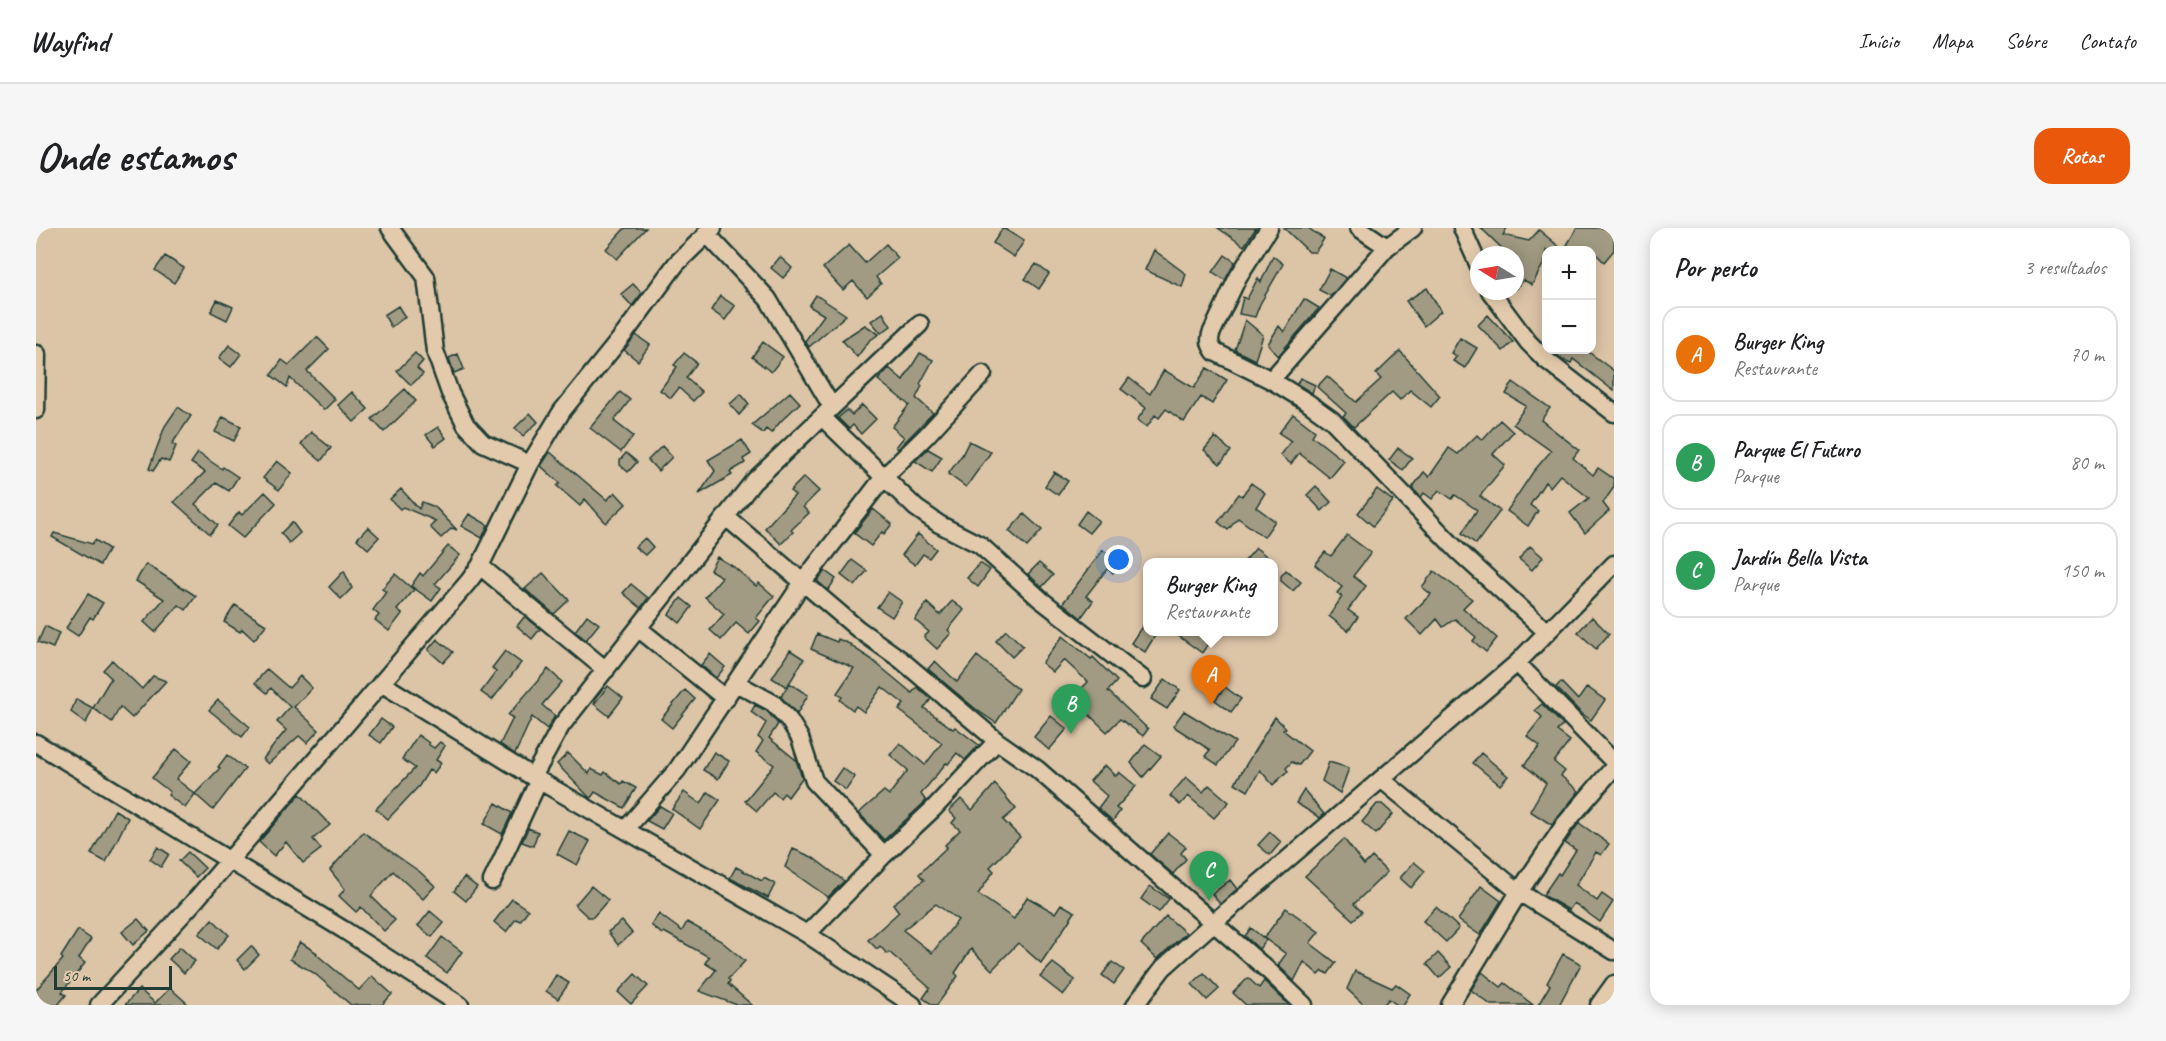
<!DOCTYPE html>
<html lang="pt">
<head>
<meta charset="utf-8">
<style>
	:root { --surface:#fff; --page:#f6f6f6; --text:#202124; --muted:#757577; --line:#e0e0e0; --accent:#ea580c }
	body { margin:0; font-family:Caveat,sans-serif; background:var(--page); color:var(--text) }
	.controls { position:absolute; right:18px; top:18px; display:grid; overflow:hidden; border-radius:12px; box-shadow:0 3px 15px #0003 }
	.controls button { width:54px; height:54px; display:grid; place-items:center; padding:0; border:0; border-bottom:2px solid var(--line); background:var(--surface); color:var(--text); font:30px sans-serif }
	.compass { position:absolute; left:1434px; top:18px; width:54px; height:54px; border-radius:50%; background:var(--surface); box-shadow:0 3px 15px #0003; rotate:281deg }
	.scale { position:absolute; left:18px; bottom:15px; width:118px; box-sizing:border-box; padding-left:6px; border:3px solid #1f3d34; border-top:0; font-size:16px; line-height:21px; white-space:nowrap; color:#1f3d34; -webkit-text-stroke:4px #e4caac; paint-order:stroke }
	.you { position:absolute; left:1083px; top:332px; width:21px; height:21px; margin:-15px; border:4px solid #fff; border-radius:50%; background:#1a73e8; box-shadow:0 0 0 9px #1a73e833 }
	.badge { display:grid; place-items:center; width:39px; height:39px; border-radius:50%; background:var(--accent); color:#fff; font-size:20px; font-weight:700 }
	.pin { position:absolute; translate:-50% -50px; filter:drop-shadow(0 2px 3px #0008) }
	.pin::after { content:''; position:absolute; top:32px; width:21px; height:18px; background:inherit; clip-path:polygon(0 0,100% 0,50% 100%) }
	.popup { position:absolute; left:1107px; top:330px; width:135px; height:78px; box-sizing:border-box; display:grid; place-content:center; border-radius:12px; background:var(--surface); filter:drop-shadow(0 2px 4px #0005); font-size:20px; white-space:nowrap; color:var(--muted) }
	.popup b { font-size:22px; color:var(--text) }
	.popup::after { content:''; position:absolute; left:50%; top:100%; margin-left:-12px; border:12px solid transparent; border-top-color:var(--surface) }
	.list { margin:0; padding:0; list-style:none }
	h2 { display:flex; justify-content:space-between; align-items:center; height:78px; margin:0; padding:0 24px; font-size:26px }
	h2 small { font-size:20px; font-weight:400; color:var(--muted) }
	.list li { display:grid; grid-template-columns:39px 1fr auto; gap:18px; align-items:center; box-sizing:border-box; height:96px; margin:0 12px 12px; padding:0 12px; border:2px solid var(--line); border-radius:18px }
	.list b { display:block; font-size:22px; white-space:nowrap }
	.list p { margin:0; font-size:20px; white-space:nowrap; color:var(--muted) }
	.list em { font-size:20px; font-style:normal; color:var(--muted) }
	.map { position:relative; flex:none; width:1578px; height:777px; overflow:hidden; border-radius:18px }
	header { display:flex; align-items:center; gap:36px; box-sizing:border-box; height:84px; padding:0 30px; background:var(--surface); border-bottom:2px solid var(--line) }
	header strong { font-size:28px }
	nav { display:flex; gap:33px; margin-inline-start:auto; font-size:21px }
	.intro { display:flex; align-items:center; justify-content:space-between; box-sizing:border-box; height:144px; padding:0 36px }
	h1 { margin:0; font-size:42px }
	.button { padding:15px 27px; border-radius:18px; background:var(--accent); color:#fff; font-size:21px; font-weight:700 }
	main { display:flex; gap:36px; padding:0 36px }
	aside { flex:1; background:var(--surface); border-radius:18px; box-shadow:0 3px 15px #0003 }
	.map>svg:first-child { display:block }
	.building { fill:#a29b83; stroke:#1f3d34; stroke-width:1.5; fill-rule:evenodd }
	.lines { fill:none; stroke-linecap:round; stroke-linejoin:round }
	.minor-casing { stroke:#1f3d34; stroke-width:21 }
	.minor { stroke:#e4caac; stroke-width:16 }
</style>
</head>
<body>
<header>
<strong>Wayfind</strong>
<nav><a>Início</a><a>Mapa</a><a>Sobre</a><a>Contato</a></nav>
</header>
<div class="intro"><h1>Onde estamos</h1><a class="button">Rotas</a></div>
<main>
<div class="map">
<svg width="1578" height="777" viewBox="0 0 1578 777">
	<rect width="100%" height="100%" fill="#dcc4a7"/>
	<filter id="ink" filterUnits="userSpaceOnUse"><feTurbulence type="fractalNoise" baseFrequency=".0167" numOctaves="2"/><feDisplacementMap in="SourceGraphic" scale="12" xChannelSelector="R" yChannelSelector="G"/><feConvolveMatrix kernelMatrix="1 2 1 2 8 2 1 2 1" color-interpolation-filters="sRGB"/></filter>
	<g filter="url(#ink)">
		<!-- building -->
		<path class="building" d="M589 0H610L581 31 570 21Z
			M967 0 988 13 978 29 957 15Z
			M1182 0H1220L1208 18Z
			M1248 0H1272L1288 11 1279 24H1273Z
			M1445 0H1471L1467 7 1493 13 1503 2 1527 22H1510V31L1496 57 1488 52 1479 62V27H1473Z
			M1541 0H1575L1578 5V22L1568 34 1556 22H1528Z
			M850 16 862 30 840 49 845 56 831 69 817 53 807 62 787 40 813 17 829 35Z
			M1118 22 1150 46 1146 59 1109 42Z
			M1189 27 1199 34 1189 52 1177 44Z
			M129 28 148 40 138 55 119 42Z
			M1237 28 1247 36 1224 76 1219 89 1203 86 1207 69 1211 71 1222 50 1225 54Z
			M744 29 756 40 747 50 735 40Z
			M1000 36 1013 46 1003 61 989 51Z
			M1294 41 1310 50 1295 68 1283 62Z
			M597 56 606 65 596 78 585 66Z
			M1391 60 1405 83 1388 98 1370 73Z
			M780 67 810 87 773 119 769 113 788 87 773 78Z
			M684 68 699 78 689 92 675 82Z
			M1268 71 1283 80 1242 128 1232 116 1243 98 1248 104Z
			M181 72 197 79 191 92 175 84Z
			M362 78 369 89 355 99 348 87Z
			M847 85 855 98 845 105 835 93Z
			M1452 87 1477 114 1467 123 1442 97Z
			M1209 92 1227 107 1219 132 1199 122Z
			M829 97 843 106 833 113 821 129 806 112Z
			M600 107 614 117 602 133 588 122Z
			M281 109 293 121 271 143 299 171 288 182 254 150 251 159 235 147 246 132 253 137Z
			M1424 110 1441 120 1429 140 1417 133 1421 128 1415 125Z
			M727 114 747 129 735 144 716 129Z
			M193 117 205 126 195 139 183 130Z
			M1514 122H1550L1578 143V163L1537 131 1535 135 1528 132Z
			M1364 123 1404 168 1395 179 1374 162 1364 172 1356 164 1318 199 1307 188 1310 185 1281 159 1291 148 1320 174 1345 151 1340 146Z
			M379 125 387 133 381 140 387 146 375 157 361 143Z
			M648 125 661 135 650 150 666 164 657 173 643 160 635 170 624 162 641 139 638 137Z
			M884 125 897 132 884 156 886 158 880 170 897 185 862 221 860 219 868 209 856 199 873 177 842 152 853 140 867 152Z
			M422 126 428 141 418 145 413 130Z
			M1171 140 1191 152 1176 176 1165 169 1148 194 1130 181 1123 190 1119 187 1111 199 1101 192 1110 180 1085 161 1093 150 1114 166 1128 142 1158 160Z
			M1264 150 1279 157 1276 165 1261 156Z
			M1477 154 1514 180 1505 192 1543 222 1537 230 1557 247 1562 240 1578 251V259L1567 275 1573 283 1549 305 1534 285 1553 270 1524 247 1514 259 1509 254 1494 277 1502 283 1492 298 1471 283 1497 244 1515 223 1477 196 1490 178 1470 166Z
			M369 161 380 173 348 204 336 191Z
			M316 164 332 181 318 194 302 177Z
			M584 164 594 172 578 193 597 208 585 224 554 200Z
			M754 164 764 175 745 193 735 205 730 201 727 205 716 197Z
			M705 166 713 176 703 187 694 176Z
			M826 177 840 191 825 206 817 197 813 201 802 190 811 182 816 187Z
			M142 179 155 188 136 216 140 218 133 234 125 231 117 243 113 241 129 198Z
			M494 185 502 194 487 208 479 200Z
			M1257 186 1279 203 1276 208 1308 233 1294 250 1263 225 1255 236 1244 227 1255 213 1243 205Z
			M187 189 205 198 198 213 179 204Z
			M1464 192 1477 204 1457 226 1469 237 1444 268 1464 283 1440 316 1426 305 1441 282 1419 267 1416 271 1403 262 1396 271 1388 265 1385 269 1376 260 1388 244 1393 249 1413 220 1422 226 1441 207 1446 212Z
			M402 199 410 210 399 218 390 207Z
			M275 204 295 220 285 233 265 216Z
			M1179 209 1195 223 1184 236 1168 222Z
			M706 212 715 226 707 231 709 235 694 244 696 247 663 266 679 243 672 232Z
			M933 213 955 224 930 259 912 246 926 227Z
			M626 218 636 229 622 243 612 232Z
			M1362 220 1376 230 1367 242 1353 232Z
			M892 221 906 229 896 244 879 233Z
			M514 224 571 272 579 264 590 276 570 295 549 271 544 278 521 258 524 255 505 238Z
			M162 225 186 241 187 239 202 249 193 263 180 255 159 276 182 297 174 306 138 274 169 244 155 235Z
			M590 225 601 234 592 244 584 237V232Z
			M241 233 256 245 243 262 227 250Z
			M1018 244 1032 253 1022 267 1009 258Z
			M768 249 783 263 767 279 773 285 755 302 757 304 745 316 729 300 759 267 754 263Z
			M1215 255 1229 265 1220 279 1239 293 1228 309 1202 290 1192 302 1182 294 1203 266 1206 268Z
			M1280 258 1295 274 1286 283 1271 267Z
			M365 261 383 281 386 274 399 279 421 302 416 300 405 310 394 299 400 293 367 279 364 281 354 271Z
			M1341 261 1357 273 1337 298 1322 285Z
			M229 264 240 275 207 310 192 298 203 284 206 287Z
			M837 281 856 296 848 306 846 304 835 318 818 305Z
			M1050 283 1063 293 1053 305 1041 296Z
			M433 286 452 297 446 310 425 298Z
			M988 286 1006 302 991 319 973 303Z
			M256 294 264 305 253 315 245 305Z
			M332 299 343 309 332 321 321 311Z
			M18 305 56 316 59 312 73 321 64 337 16 309Z
			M882 306 900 321 893 330 887 326 879 337 866 327Z
			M1311 307 1335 325 1317 348 1330 358 1312 382 1322 389 1312 403 1293 388 1306 369 1301 365 1306 359 1279 337 1289 324 1295 328Z
			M609 310 617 319 609 327 599 319Z
			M412 318 424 327 399 356 405 360 396 373 375 358 384 345 387 348Z
			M1494 318 1507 329 1496 342 1483 331Z
			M1220 320 1238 334H1208Z
			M1067 322 1084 335 1077 345 1071 341 1050 368 1057 373 1045 390 1027 375Z
			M681 329 698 339 720 358 723 355 738 368 720 390 724 393 713 406 700 395 685 412 674 402 688 386 669 369 686 349 674 342Z
			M816 332 831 343 819 358 805 347Z
			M944 335 954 342 942 359 931 350Z
			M1003 335 1017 347 1006 359 992 346Z
			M110 336 160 368 150 382 143 377 119 404 108 394 128 371 100 353Z
			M1250 342 1265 354 1257 363 1245 353V348Z
			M308 343 316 360 305 371 293 359Z
			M789 343 800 351 792 362 781 353Z
			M1398 343 1436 371 1427 380 1461 410 1450 424 1437 413 1440 409 1419 391 1407 399 1401 391 1386 407 1370 391 1395 366 1386 359Z
			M507 345 533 372 518 386 489 361Z
			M359 346 378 362 361 382 366 386 353 403 339 392 343 387 337 382 350 364 346 361Z
			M595 356 612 370 605 380 587 365Z
			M852 364 866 374 856 389 841 379Z
			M52 366 67 375 57 391 54 389 42 408 30 400Z
			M645 370 656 379 644 395 633 386Z
			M916 373 928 382 912 402 915 405 901 421 888 409 893 404 879 392 891 375 904 387Z
			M199 377 230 397 218 412 206 401 204 404 188 394Z
			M551 387 563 396 550 412 539 403Z
			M489 388 504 401 496 411 481 398Z
			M1556 389 1573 406 1560 421 1542 404Z
			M1107 397 1112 400V404L1120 406 1109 424 1095 415Z
			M9 398 23 405 17 420 2 414Z
			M970 402 987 418 976 429 960 413Z
			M1137 404H1167L1176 410 1166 425Z
			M781 406 801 414 802 411 816 417 815 418 835 431 876 465 881 459 895 471 888 480 917 501 919 499 943 517 929 532 921 525 912 536 910 535 885 566 890 573 848 612 823 585 848 563 853 567 872 542 854 527 864 515 889 537 906 515 863 482 868 476 846 459 828 484 820 478 817 482 804 472 806 469 801 465 818 440 775 421Z
			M1027 408 1055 431 1057 429 1081 453 1072 463 1112 501 1107 508 1084 491 1071 504 1042 476 1044 473 1038 468 1052 454 1028 432 1017 444 1006 435Z
			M401 411 417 424 407 435 392 422Z
			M754 422 768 431 751 459 736 450Z
			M469 423 485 435 456 472 445 464 460 444 456 440Z
			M674 426 689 439 680 450 665 437Z
			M941 428 982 461 960 495 941 482 892 441 899 433 921 454Z
			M76 432 106 461 117 448 130 453 96 490 84 479 76 494 57 480 75 450 67 442Z
			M231 441 253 460 264 448 276 460 258 479 283 502 271 515 263 508 232 536 227 531 250 502 241 494 254 479 235 460 231 465 219 455Z
			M512 441 526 454 506 477 519 488 511 501 496 489 479 526 464 516 477 490 472 487Z
			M1129 451 1144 462 1131 481 1115 471Z
			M1525 454 1542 472 1551 459 1569 472 1555 492 1545 485 1520 459Z
			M753 455 772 467 761 486 745 469Z
			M572 458 587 470 573 488 558 476Z
			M1189 459 1205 471 1195 484 1179 472Z
			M649 462 659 471 636 500 625 491Z
			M40 471 57 480 50 495 35 484Z
			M182 472 214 499 206 509 173 482Z
			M1506 476 1527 497 1521 503 1534 513 1518 534 1529 543 1525 548 1543 563 1516 597 1494 583 1510 555 1488 537 1504 518 1491 508 1506 489 1499 482Z
			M719 477 731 483 742 496 733 510 760 532 766 550 752 569 748 565 744 570 737 564 721 583 709 573 738 537 720 524 727 513 722 509 730 495 715 484Z
			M1148 483 1199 514 1182 537 1169 528 1174 522 1137 498Z
			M1015 488 1031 501 1013 522 998 509Z
			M1239 489 1250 500 1247 502 1274 523 1263 537 1256 534 1250 540 1252 543 1237 557 1224 542 1212 563 1199 555Z
			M345 491 356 499 345 515 333 507Z
			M382 507 393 515 392 516 398 520 404 514 409 518 400 532 405 535 398 545 393 542 383 558 352 591 340 581 379 540 366 531Z
			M1109 516 1125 528 1107 549 1095 535Z
			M140 521 155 533 140 551 159 566 149 580 132 567 134 564 116 550Z
			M678 524 693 533 682 551 667 542Z
			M532 525 553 546 555 541 567 547 569 544 585 556 587 553 600 560 588 580 559 564 555 570 553 569 521 536Z
			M1445 525 1472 548 1464 557 1437 535Z
			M191 527 209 541 177 582 159 566 184 540 182 539Z
			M1293 534 1313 540 1304 565 1286 553Z
			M1069 537 1080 548 1083 544 1100 558 1080 580 1084 583 1077 593 1062 580 1071 568 1054 553Z
			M806 540 819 549 810 562 797 553Z
			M1150 549 1167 564 1173 557 1193 574 1178 590 1152 568 1144 577 1134 568Z
			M959 556 980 581 967 592 984 609 954 639 958 643 942 666 978 691 991 669 1019 685 1025 676 1039 684 1005 735 982 715 956 742 935 721 919 745 922 748 901 777H897L887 770 894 760 853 724 851 726 844 718 841 721 832 712 863 684 857 676 888 652 883 646 911 619 909 617 924 602 916 595 920 590 913 583 925 571 936 582ZM900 676 922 692 896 725 867 702Z
			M1268 562 1288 586 1284 590 1260 575Z
			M648 564 665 576 672 564 684 572 664 601 636 581Z
			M264 566 294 597 277 611 285 621 267 635 250 614 238 628 223 614Z
			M460 575 476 585 466 606 448 596Z
			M1341 576H1346L1357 586 1340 606 1326 594Z
			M624 578 636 585 626 601 611 593Z
			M79 582 92 590 70 634 55 626Z
			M1543 595 1573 616 1565 627 1560 624 1540 657 1561 673 1566 666 1577 674 1564 694 1538 675 1533 682 1507 667 1522 645 1524 647 1540 622 1529 615Z
			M492 600 502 604 497 618 486 614Z
			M533 603 554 613 541 637 521 626Z
			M327 604 384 644 399 658 387 671 357 643 335 668 359 692 348 703 325 679 320 684 303 668 309 661 294 642Z
			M1234 604 1245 614 1234 627 1222 617Z
			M1132 605 1150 619 1145 625 1150 631 1137 646 1114 626Z
			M1308 611 1328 637 1336 629 1351 644 1318 676 1326 684 1317 692 1269 648Z
			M122 619 133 626 125 639 114 631Z
			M757 621 776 629 808 653 792 669 749 639Z
			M152 624 169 640 160 649 143 633Z
			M1378 634 1389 643 1375 660 1364 650Z
			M700 639 726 653 728 650 739 656 732 670 694 650Z
			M428 649 441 659 430 673 418 663Z
			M1194 652 1201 661 1184 676 1176 666Z
			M555 658 572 672 557 689H552L539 677Z
			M1114 658 1133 671 1123 684 1105 671Z
			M1445 658 1465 673 1444 707 1422 692Z
			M476 671 492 682 484 693 480 691 470 704 458 694Z
			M1400 679 1423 700 1410 714 1387 693Z
			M1250 680 1283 704 1274 715 1300 735 1292 746 1287 743 1283 747 1268 734 1258 753 1242 737 1250 726 1228 710Z
			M394 683 408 695 396 709 382 698Z
			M623 686 646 703 651 694 685 713 709 733 692 751 694 753 692 756 716 777H701L663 763 680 742 669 735 673 729 628 704 626 706 615 697Z
			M1130 688 1150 705 1121 731 1105 716Z
			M102 691 113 703 97 717 86 704Z
			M176 691 193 707 181 721 163 706Z
			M586 693 596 705 582 717 572 704Z
			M1215 700 1230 712 1223 721 1209 708Z
			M42 702 55 711 43 730 49 735 26 764 30 767 22 777H10L0 769V762L27 731 25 729Z
			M406 709 426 724 411 745 391 730Z
			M264 714 281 725 280 726 323 762 336 748 356 766 346 777H315L278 745 254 731Z
			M215 718 223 727 209 741 201 732Z
			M144 719 159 733 148 745 133 731Z
			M1402 725 1415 739 1403 750 1391 736Z
			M1527 726 1545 736 1523 777H1502L1514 757 1511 755Z
			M1076 734 1088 742 1078 756 1066 747Z
			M1017 735 1039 752 1027 767 1004 749Z
			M1319 743 1356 760 1360 756 1374 766 1367 777H1361L1353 771 1347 777H1328L1311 761Z
			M1446 744 1465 759 1469 755 1497 777H1455L1435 762Z
			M1168 745 1183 761 1171 772 1156 756Z
			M599 746 612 758 595 776 582 764Z
			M520 747 533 755 522 771 510 763Z
			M1212 750 1223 760 1228 753 1253 777H1210L1197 765Z
			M134 760 153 777H89L103 761 119 775Z"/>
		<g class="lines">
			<defs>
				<path id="minor" d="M354 0 390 49 399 123 414 165 430 197 447 215 494 236
					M1233 0 1202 49 1175 106C1173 114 1174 117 1179 124L1235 152 1271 174 1296 192 1422 323 1511 404
					M1323 0 1351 19
					M1426 0 1443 38
					M670 5 732 71 796 179
					M1454 63 1492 114 1510 132 1578 185
					M1235 152 1351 19 1377 0
					M0 182 1 126
					M786 189 880 280 903 296 944 317 1004 371 1107 451
					M690 289 822 401 864 431 961 513 1001 541 1235 745 1268 777
					M444 338 570 442
					M602 400 690 471
					M1481 435 1578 534
					M345 455 497 549 771 706 877 777
					M700 455 737 475 753 492 764 510 778 553 848 627
					M0 515 308 702 424 777
					M497 549 525 498 717 254 884 96
					M1345 551 1483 664 1578 723
					M590 601 641 542 767 354 848 249 890 208 947 146
					M456 653 503 552
					M771 706 848 627 897 581 961 513
					M63 777 156 676 433 353 444 338 494 236 526 183 589 105 640 36 677 0
					M1099 777 1127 740 1177 695 1481 435 1578 336
					M1414 777 1483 664 1529 596 1578 539
					M1563 777 1578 756"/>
			</defs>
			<!-- minor casing -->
			<use href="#minor" class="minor-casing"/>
			<!-- minor -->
			<use href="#minor" class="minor"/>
		</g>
	</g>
</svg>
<div class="controls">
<button>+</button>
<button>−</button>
</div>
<svg class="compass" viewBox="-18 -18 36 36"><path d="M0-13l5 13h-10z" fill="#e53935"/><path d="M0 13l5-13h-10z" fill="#757577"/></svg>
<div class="scale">50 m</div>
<div class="you"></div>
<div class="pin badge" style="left:1175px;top:477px;background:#e8710a">A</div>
<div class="popup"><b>Burger King</b>Restaurante</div>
<div class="pin badge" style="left:1035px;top:506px;background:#2e9e5b">B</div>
<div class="pin badge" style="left:1173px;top:673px;background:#2e9e5b">C</div>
</div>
<aside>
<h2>Por perto<small>3 resultados</small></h2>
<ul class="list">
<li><span class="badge" style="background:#e8710a">A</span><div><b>Burger King</b><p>Restaurante</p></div><em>70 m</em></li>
<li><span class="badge" style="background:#2e9e5b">B</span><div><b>Parque El Futuro</b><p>Parque</p></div><em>80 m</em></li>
<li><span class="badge" style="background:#2e9e5b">C</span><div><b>Jardín Bella Vista</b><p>Parque</p></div><em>150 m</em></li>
</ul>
</aside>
</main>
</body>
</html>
